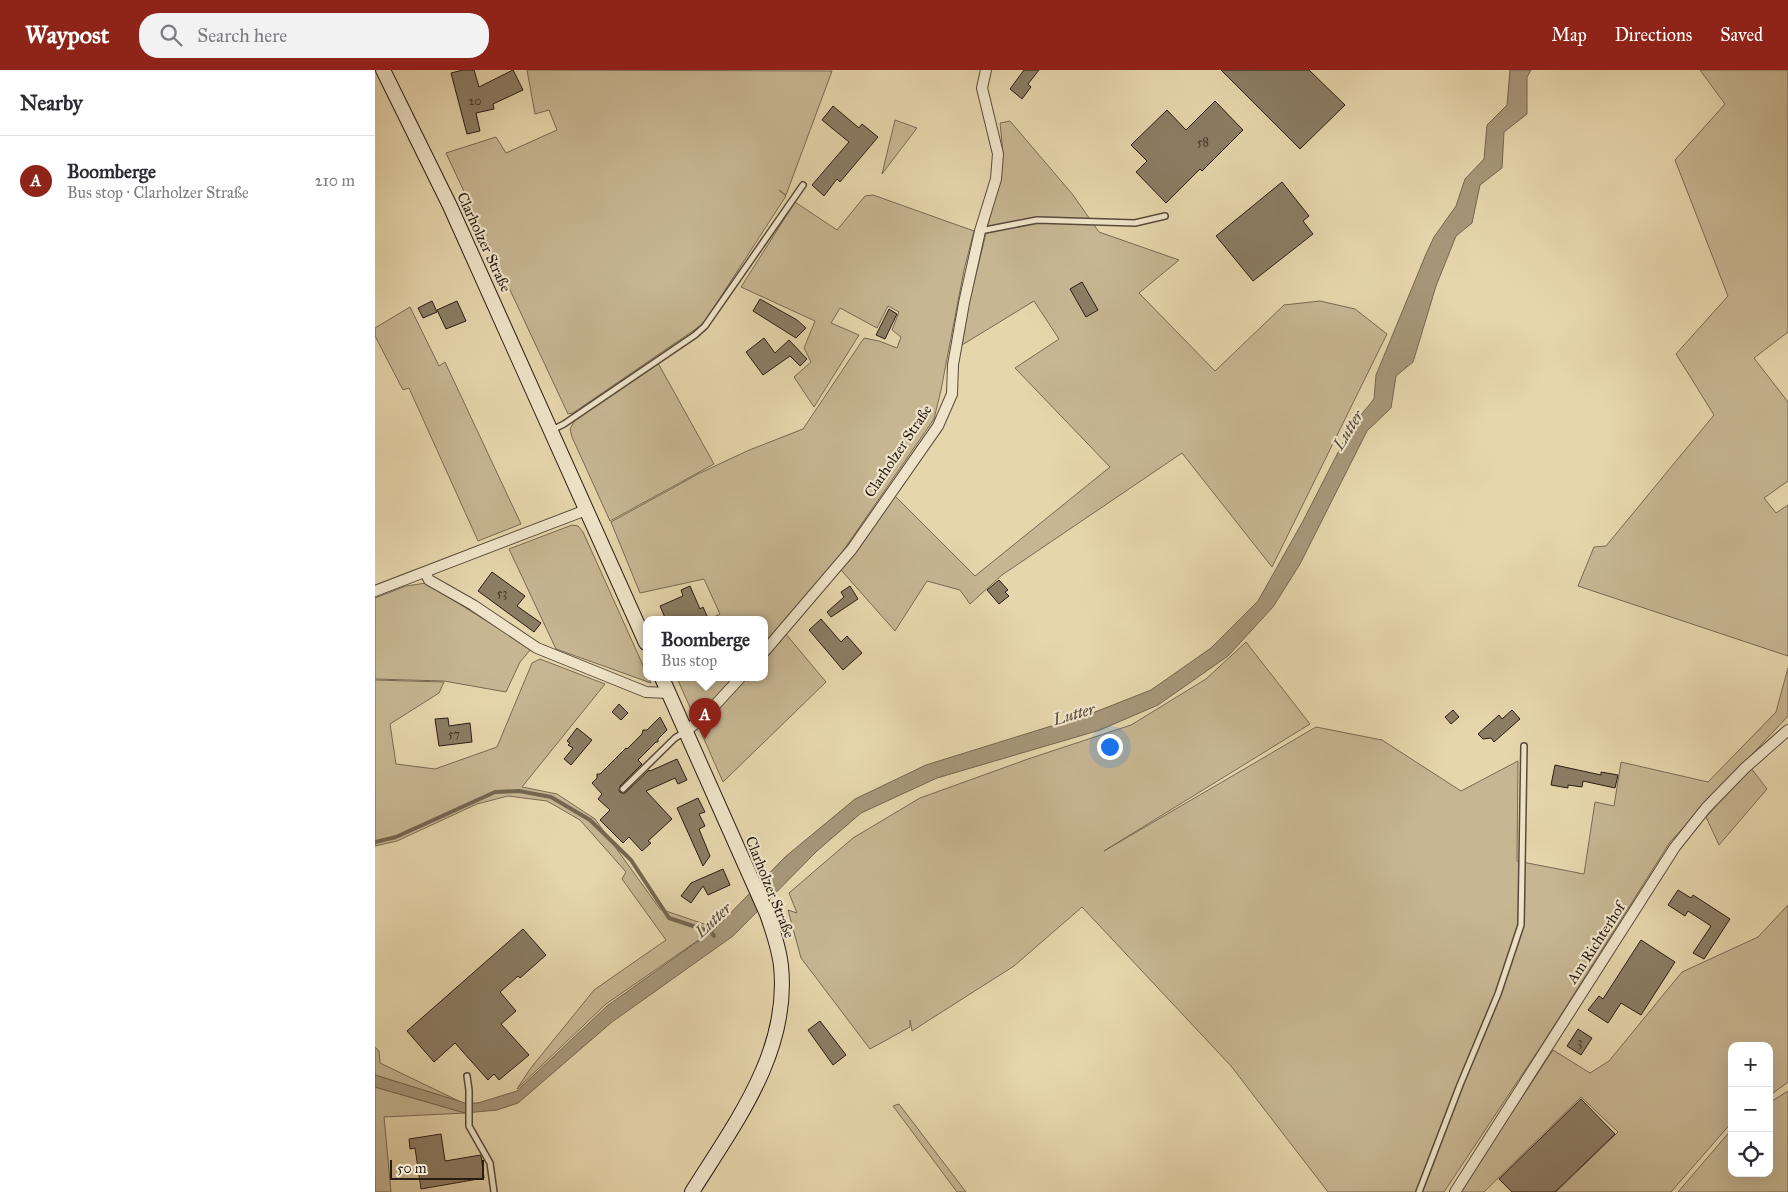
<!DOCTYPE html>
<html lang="en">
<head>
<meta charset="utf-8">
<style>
	:root { --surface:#fff; --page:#f2f2f3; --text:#2b2b33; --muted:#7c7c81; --line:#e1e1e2; --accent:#8f2418 }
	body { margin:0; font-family:"IM FELL Great Primer",serif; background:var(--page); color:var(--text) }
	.controls { position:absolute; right:15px; bottom:15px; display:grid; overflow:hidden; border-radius:10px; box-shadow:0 5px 20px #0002 }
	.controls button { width:45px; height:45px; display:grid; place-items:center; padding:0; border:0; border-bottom:1px solid var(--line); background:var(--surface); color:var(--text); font:25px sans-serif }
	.scale { position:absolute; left:15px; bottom:12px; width:94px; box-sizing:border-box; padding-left:5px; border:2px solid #291c15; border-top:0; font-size:14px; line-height:18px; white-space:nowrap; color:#291c15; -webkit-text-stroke:4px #efe4c9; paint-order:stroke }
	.you { position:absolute; left:734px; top:676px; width:18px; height:18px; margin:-12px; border:4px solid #fff; border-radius:50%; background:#1a73e8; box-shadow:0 0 0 8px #1a73e833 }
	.badge { display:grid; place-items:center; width:32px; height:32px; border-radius:50%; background:var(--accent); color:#fff; font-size:16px; font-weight:700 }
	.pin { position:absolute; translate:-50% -41px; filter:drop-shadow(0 1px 2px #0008) }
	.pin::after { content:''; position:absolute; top:26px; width:18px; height:15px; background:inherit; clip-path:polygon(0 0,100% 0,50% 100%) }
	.popup { position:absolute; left:268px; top:546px; width:125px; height:65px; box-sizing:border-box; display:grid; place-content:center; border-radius:10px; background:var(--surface); filter:drop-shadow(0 1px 4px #0005); font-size:16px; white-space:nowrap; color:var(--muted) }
	.popup b { font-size:19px; color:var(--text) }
	.popup::after { content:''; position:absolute; left:50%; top:100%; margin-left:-10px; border:10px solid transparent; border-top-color:var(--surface) }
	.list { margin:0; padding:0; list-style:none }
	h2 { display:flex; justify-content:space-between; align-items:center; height:65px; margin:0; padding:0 20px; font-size:21px }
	h2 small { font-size:16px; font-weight:400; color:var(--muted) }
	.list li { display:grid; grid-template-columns:32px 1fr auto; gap:15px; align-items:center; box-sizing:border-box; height:90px; padding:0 20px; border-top:1px solid var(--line) }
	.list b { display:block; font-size:19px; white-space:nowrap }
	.list p { margin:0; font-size:16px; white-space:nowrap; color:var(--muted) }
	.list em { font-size:16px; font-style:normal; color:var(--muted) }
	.icon { flex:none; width:28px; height:28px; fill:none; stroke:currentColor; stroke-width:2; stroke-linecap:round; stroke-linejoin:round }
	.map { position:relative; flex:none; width:1413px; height:1122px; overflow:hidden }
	header { display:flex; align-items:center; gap:30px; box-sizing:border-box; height:70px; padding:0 25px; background:var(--accent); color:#fff }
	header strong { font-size:24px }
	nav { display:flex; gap:28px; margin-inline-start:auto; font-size:18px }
	.search { width:350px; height:45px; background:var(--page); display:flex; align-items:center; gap:12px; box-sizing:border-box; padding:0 18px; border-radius:20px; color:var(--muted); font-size:19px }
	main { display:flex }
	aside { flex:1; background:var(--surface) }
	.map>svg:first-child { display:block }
	.green { fill:#c6b692; stroke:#786954 }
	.water { fill:#a69779; stroke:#746651 }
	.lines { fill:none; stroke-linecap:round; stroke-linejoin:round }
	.stream { stroke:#746651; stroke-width:4 }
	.building { fill:#8b7d64; stroke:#291c15 }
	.lane-casing { stroke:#584a3b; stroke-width:8 }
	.street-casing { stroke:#584a3b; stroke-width:12 }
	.secondary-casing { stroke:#291c15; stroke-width:16 }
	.lane { stroke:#efe4c9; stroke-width:5 }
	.street { stroke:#efe4c9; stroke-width:10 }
	.secondary { stroke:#efe4c9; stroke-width:14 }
	.labels { text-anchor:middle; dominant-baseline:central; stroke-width:4.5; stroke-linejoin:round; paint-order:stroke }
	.number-label { font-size:12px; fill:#423429 }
	.street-label { font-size:15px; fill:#291c15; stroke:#efe4c9 }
	.water-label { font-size:16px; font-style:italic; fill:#554738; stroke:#efe4c9 }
</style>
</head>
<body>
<header>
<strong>Waypost</strong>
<div class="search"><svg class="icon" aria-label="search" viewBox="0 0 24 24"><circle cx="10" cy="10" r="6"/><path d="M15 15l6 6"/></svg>Search here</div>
<nav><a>Map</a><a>Directions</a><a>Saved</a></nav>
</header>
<main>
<aside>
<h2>Nearby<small></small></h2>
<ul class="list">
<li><span class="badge">A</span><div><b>Boomberge</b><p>Bus stop · Clarholzer Straße</p></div><em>210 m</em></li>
</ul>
</aside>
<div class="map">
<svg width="1413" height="1122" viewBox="0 0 1413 1122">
	<rect width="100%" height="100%" fill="#e6d6ac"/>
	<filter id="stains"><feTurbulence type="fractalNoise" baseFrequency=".004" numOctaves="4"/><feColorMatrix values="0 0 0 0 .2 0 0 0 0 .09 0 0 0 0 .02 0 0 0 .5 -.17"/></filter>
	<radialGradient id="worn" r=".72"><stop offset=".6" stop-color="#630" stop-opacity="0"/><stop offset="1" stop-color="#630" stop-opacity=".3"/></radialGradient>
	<!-- green -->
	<path class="green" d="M152 0 457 1 411 125 404 120 411 126 328 254 198 343 193 344 71 83 121 67 131 83 182 60 174 40 160 44Z
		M1325 0H1413V262L1379 288 1413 332V411L1389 428 1401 443 1413 435V586L1203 516 1219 477 1231 476 1339 345 1301 284 1353 226 1300 90 1350 34Z
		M520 50 542 58 507 104Z
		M635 51 698 125 724 162 804 190 764 223 840 301 909 235 945 231 980 239 1012 264 897 497 807 383 627 505 595 534 585 520 552 511 520 561 466 500 520 426 600 506 735 397 640 298 684 269 659 231 587 275 594 233 624 110 628 83 625 53Z
		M498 125 599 161 589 200 566 320 559 349 459 494 405 557 451 612 348 712 302 608H389V550H332L345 544 329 509 265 523 236 452 323 404 372 381 428 359 489 268 504 271 522 278 526 267 517 260 524 242 513 236 502 258 465 238 456 253 484 265 439 337 419 307 436 292 429 278 440 251 366 217 420 132 462 160 490 126Z
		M35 237 64 296 70 292 146 454 103 471 34 318 28 320 0 266V258Z
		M283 293 339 394 235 451 197 367 195 359 200 350Z
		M197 455 203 456 208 462 271 602V608H274L276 613 181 579 134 479Z
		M51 513 156 579 145 592 131 622 69 611 0 609V528L31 516Z
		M871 572 935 654 729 781 941 657 1007 670 1086 721 1143 691 1142 791 1209 804 1220 732 1239 736 1246 692 1333 712 1401 642 1413 598V646L1295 772 1168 973 1069 1122H953L856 996 707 837 639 896 537 961 535 950V957L495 979 426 888 413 840 422 843 414 823 478 768 545 728 653 689 756 655 831 609Z
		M165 589 230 614 147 717 182 724 220 749 285 839 335 856 338 860 231 934 142 1019 155 999 219 920 291 870 247 809 251 802 205 750 172 731 133 726 102 734 22 771 0 776V610L69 612 64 623 15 654 21 694 60 699 122 677 157 593Z
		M1376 698 1392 719 1344 775 1331 747Z
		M1413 835V1012L1394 1026V976H1357V1052L1296 1122H1181L1243 1062 1206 1027 1109 1122H1085L1178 980 1215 1003 1234 991 1307 902 1383 867Z
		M0 977 4 981 5 993 86 1032 0 1005Z
		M0 1017 90 1043 9 1047 16 1122H0Z
		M1413 1021V1122H1303L1357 1059V1103H1394V1033Z
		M524 1034 591 1122H582L518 1036Z"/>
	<!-- water -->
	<path class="water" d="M1135 0H1156L1152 7V44L1129 62 1127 98 1105 115 1097 153 1081 166 1061 216 1038 292 1021 306 1016 338 992 361 925 494 898 537 853 586 783 635 725 660 562 708 486 743 442 781 358 866 237 952 143 1033 122 1040 90 1043 0 1017V1005L90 1033H103L142 1021 232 936 340 859 410 787 480 729 551 695 715 644 776 620 836 578 883 531 928 451 976 357 999 329 1001 305 1051 184 1059 167 1081 136 1090 109 1109 89 1112 55 1132 35Z"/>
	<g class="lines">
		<!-- stream -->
		<path class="stream" d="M0 772 21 767 120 722 144 721 176 727 215 750 256 790 294 848 336 862 339 866"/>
	</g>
	<!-- building -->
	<path class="building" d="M88 0H99L104 17 138 0 148 20 118 34 119 39 101 43 105 61 92 64 76 3Z
		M649 0H664L653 14 656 17 647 29 635 19Z
		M846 0H934L970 35 925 79Z
		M840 31 868 60 827 101 825 99 791 133 761 102 772 91 756 75 792 40 811 60Z
		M458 36 484 58 487 54 503 67 465 112 462 109 449 126 437 115 474 72 447 50Z
		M907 112 934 146 928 151 938 164 878 211 841 166Z
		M707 212 723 240 711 247 695 219Z
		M385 229 422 250 431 258 421 268 378 241Z
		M57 231 62 242 48 248 43 238Z
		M82 231 91 251 71 259 62 240Z
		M514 239 522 244 510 269 501 265Z
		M389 268 400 283 414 270 432 289 425 296 415 286 388 305 371 282Z
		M117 502 150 526 142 536 166 553 159 562 103 521Z
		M624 510 633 520 630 522 634 526 624 534 612 520Z
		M315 516 325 539 328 537 333 548 327 550H291L285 536 308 526 306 520Z
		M475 516 483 529 456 547 452 542 469 527 466 522Z
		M446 549 466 572 472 566 487 583 468 600 434 560Z
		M244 634 253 643 246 650 237 642Z
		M1078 640 1084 647 1076 654 1070 647Z
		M1137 640 1145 649 1119 672 1116 668 1108 669 1103 664 1124 645 1127 649Z
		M285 647 292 660 283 669V672H281L263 690 267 694 245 716 244 721 246 723H250L274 700 275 701 302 689 312 710 303 714 300 708 271 721 297 749 273 771 276 773 267 781 254 767 248 773 225 750 235 740 223 729 227 724 217 713 222 708V704H225L251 678 252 679 267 664 268 660H272Z
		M73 648 74 656 95 653 97 672 64 676 60 649Z
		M202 658 217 670 196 695 189 689 198 678 193 675 195 673 192 671Z
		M1180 695 1226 705V702L1243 705 1240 718 1208 711 1207 717 1193 715V718L1176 715Z
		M323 728 330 742 324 744 330 756 324 759 335 786 328 796 302 738Z
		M348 799 355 815 333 825 328 816 316 833 306 826 316 813Z
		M1303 820 1316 828 1318 825 1355 849 1329 889 1318 883 1336 856 1313 841 1310 846 1293 835Z
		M148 859 171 885 145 908 143 906 125 922 141 941 126 954 154 985 124 1010 119 1004 113 1010 80 973 59 992 32 961Z
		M1266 870 1300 892 1266 945 1246 933 1233 953 1213 940 1224 926 1228 929Z
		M445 951 471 985 458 995 433 960Z
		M1203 959 1217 968 1206 985 1192 976Z
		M1206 1029 1240 1064 1180 1122H1137L1124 1109Z
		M66 1064 70 1091 106 1085 109 1108 46 1119 40 1078 35 1079 34 1069Z"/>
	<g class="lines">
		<defs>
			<path id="lane" d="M605 161 662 150 760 153 790 146
				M177 360 189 354 320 265 330 256 428 115
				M248 719 300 668 310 662
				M92 1006 94 1020V1056L115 1093 119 1122
				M1044 1122 1085 1015 1123 924 1146 855 1149 676"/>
			<path id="street" d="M50 502 54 510 98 535 162 578 271 622 293 623
				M0 521 211 440
				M389 582 477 479 563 356 577 324 578 295 589 233 605 161 621 109 623 84 607 18 611 0
				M311 661 331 645 365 608
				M1080 1122 1300 777 1331 738 1370 698 1413 660"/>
			<path id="secondary" d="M8 0 75 136 271 573
				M287 608 392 844C398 861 404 878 406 896 415 982 360 1053 317 1122"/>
		</defs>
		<!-- lane casing -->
		<use href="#lane" class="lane-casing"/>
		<!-- street casing -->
		<use href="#street" class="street-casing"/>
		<!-- secondary casing -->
		<use href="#secondary" class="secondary-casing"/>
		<!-- lane -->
		<use href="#lane" class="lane"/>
		<!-- street -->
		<use href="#street" class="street"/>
		<!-- secondary -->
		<use href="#secondary" class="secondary"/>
	</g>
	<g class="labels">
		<!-- number labels -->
		<g class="number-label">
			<text x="100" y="31">20</text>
			<text x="828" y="72">58</text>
			<text x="127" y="523">53</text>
			<text x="79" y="664">57</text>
			<text x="1205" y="972">3</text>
		</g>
		<!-- street labels -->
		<g class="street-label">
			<text transform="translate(109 172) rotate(65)">Clarholzer Straße</text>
			<text transform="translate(523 381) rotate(-56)">Clarholzer Straße</text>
			<text transform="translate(395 817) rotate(68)">Clarholzer Straße</text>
			<text transform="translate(1221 873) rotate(-57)">Am Richterhof</text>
		</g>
		<!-- water labels -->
		<g class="water-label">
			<text transform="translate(973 360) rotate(-58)">Lutter</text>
			<text transform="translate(699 644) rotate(-16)">Lutter</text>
			<text transform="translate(338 850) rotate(-43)">Lutter</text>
		</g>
	</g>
	<rect width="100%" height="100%" filter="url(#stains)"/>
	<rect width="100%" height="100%" fill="url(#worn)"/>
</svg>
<div class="controls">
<button>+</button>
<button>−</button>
<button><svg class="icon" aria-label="locate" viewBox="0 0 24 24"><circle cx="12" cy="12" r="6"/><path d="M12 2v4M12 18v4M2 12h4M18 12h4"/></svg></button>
</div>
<div class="scale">50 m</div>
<div class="you"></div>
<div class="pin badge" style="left:330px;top:669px">A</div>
<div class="popup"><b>Boomberge</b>Bus stop</div>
</div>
</main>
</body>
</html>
